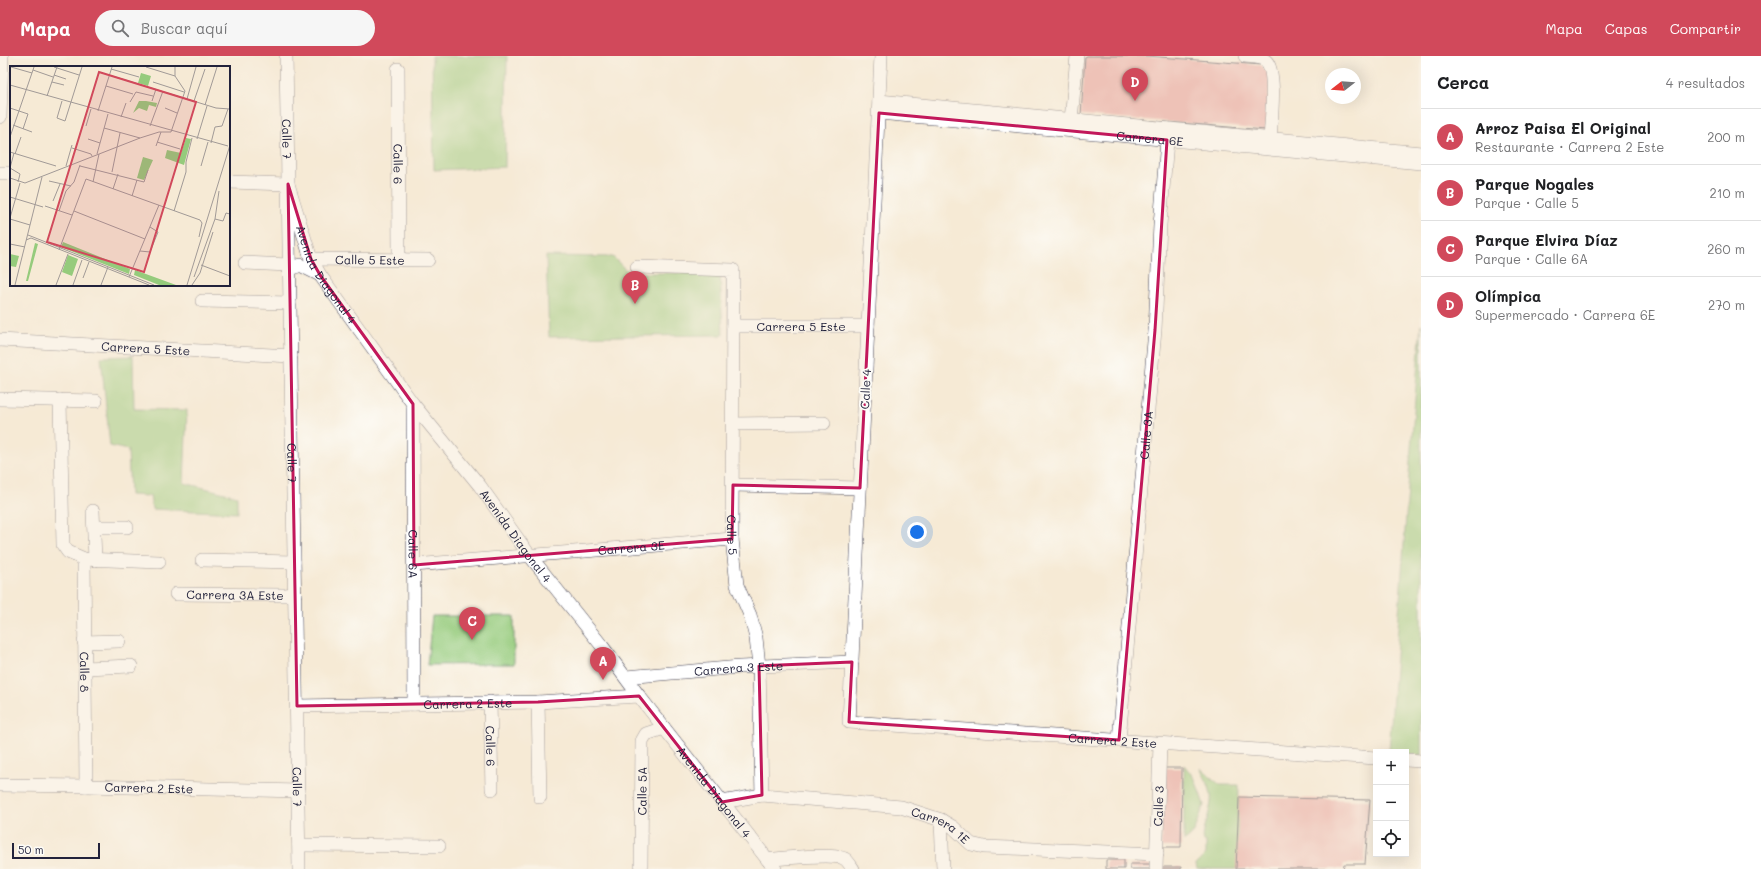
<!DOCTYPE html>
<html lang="es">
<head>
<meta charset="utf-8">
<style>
	:root { --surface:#fff; --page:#f6f6f6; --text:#202124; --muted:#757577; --line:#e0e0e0; --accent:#d1495b }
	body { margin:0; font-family:Mali,sans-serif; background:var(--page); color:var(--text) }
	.controls { position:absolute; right:12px; bottom:12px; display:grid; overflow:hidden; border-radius:0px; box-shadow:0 4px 16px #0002 }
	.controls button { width:36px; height:36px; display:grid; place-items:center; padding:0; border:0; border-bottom:1px solid var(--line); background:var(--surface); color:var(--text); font:20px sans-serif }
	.compass { position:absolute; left:1325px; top:12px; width:36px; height:36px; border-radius:50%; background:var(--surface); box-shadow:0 4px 16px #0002; rotate:253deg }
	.scale { position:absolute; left:12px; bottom:10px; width:88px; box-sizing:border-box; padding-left:4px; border:2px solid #22223b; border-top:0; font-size:11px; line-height:14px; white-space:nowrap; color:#22223b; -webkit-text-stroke:3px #fdfcf7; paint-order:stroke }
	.you { position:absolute; left:917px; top:476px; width:14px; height:14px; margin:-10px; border:3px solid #fff; border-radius:50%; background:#1a73e8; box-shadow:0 0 0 6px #1a73e833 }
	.badge { display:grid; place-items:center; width:26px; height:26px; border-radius:50%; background:var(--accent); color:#fff; font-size:13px; font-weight:700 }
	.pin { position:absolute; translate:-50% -33px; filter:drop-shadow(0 1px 2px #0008) }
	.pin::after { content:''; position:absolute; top:21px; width:14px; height:12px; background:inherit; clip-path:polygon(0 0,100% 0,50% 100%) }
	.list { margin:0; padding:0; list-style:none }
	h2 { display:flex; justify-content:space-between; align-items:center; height:52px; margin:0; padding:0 16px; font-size:17px }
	h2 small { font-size:13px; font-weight:400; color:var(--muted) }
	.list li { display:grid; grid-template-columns:26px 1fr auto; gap:12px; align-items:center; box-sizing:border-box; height:56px; padding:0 16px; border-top:1px solid var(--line) }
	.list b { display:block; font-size:15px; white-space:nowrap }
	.list p { margin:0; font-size:13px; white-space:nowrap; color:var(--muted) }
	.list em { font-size:13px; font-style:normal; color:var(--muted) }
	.icon { flex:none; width:22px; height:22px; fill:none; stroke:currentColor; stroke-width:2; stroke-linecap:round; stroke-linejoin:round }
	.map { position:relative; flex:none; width:1421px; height:813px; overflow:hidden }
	header { display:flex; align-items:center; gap:24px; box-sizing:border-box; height:56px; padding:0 20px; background:var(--accent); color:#fff }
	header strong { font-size:19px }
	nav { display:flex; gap:22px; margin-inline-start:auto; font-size:14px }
	.search { width:280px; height:36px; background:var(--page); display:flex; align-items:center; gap:10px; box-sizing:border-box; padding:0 14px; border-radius:22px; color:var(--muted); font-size:15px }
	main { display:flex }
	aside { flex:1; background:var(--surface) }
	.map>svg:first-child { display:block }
	.green { fill:#95cb7c; stroke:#5c765c }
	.building { fill:#e49393 }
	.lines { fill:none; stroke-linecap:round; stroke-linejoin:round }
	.street-casing { stroke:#424052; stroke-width:14 }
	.street { stroke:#fff; stroke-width:13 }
	.marked { fill:none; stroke:#c2185b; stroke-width:3; stroke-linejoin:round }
	.labels { text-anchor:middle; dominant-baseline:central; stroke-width:3.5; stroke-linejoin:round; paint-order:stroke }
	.street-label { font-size:12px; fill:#22223b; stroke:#fdfcf7 }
	.inset-road { fill:none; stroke:#a19a97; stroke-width:1 }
	.view { fill:#d1495b; fill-opacity:0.15; stroke:#d1495b; stroke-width:2 }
	.inset-edge { fill:none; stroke:#22223b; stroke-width:2 }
</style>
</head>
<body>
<header>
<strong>Mapa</strong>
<div class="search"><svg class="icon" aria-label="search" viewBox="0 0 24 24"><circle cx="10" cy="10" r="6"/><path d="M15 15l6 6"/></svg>Buscar aquí</div>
<nav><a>Mapa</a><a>Capas</a><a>Compartir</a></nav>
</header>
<main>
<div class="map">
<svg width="1421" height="813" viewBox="0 0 1421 813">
	<rect width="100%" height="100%" fill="#fdfcf7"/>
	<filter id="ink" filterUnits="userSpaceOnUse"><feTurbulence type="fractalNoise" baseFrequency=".025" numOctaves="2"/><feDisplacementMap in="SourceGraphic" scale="8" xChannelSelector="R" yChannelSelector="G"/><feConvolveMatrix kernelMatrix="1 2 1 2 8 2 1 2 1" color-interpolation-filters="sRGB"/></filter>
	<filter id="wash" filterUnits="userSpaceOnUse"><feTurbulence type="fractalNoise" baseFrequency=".012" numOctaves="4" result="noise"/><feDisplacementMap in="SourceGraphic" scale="16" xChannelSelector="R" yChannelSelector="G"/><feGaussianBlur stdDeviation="0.9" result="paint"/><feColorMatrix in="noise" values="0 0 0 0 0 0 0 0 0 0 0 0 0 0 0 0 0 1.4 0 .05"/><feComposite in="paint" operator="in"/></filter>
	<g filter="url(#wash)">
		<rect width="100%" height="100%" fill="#f6ead5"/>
		<!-- green -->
		<path class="green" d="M432 0H507L505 111 434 114Z
			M546 200 613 201 629 217H720L723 279 549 281Z
			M1421 268V699L1406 698V696H1389L1410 405Z
			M133 300 134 353 187 354 184 427 237 440V457L152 453 150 440 130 439 128 394 110 390 101 301Z
			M432 560H514V608L427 609Z
			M1184 709 1195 723 1204 749C1198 762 1197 779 1184 785Z
			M1200 712 1220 729H1239L1237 813H1197L1196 808 1206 798V786L1203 784C1203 771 1213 750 1211 739 1210 730 1204 720 1200 712Z"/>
		<g id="blocks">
			<!-- building -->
			<path class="building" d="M1087 0H1147L1261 9 1270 19 1266 74 1081 59 1085 1Z
				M1162 712H1182L1181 791H1161Z
				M1239 741 1370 744 1365 808H1344L1343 813H1236Z
				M1106 804H1124V813H1106Z
				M1130 808H1151V813H1130Z
				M1161 811H1181V813H1161Z"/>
		</g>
	</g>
	<g filter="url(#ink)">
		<use href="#blocks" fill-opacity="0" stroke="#424052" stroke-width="1"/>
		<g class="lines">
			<defs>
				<g id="street">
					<path id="s1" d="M286 0 299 813"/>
					<path id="s2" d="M881 0 849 666 1376 702"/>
					<path d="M1245 0C1252 1 1261 0 1266 5 1277 15 1271 67 1270 83"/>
					<path id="s3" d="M398 13 399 204"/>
					<path d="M879 45 1421 97"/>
					<path id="s4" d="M879 57 1421 107"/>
					<path d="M0 61 2 0"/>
					<path d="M1071 64 1077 0"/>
					<path d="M0 117H11"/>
					<path id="s5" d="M229 126 288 128 311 203 320 219 413 348 480 430 530 500 602 590 639 640 775 813"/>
					<path id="s6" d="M311 203 428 204"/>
					<path d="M245 207 289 209"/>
					<path id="s7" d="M637 211 733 214 732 483 737 529 750 559 756 582 759 610 762 739"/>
					<path d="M289 214 300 209 320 219"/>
					<path d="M202 245 290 247"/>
					<path id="s8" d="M733 270H868"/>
					<path id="s9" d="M0 284 291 300"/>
					<path d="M0 343 96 345"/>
					<path d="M60 344 63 489 68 496 84 503 159 506"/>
					<path id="s10" d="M413 348 414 648"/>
					<path d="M733 368 824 367"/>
					<path d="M733 429 860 432"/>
					<path d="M93 455 95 504"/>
					<path d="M94 471H127"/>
					<path id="s11" d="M84 503 86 730"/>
					<path d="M202 504 294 506"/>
					<path id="s12" d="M414 509 732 483"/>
					<path id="s13" d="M176 538 285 539 295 538"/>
					<path d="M84 586 119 585"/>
					<path d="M85 612 131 610"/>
					<path id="s14" d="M626 621 740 611 852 606"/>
					<path id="s15" d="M490 646 492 733"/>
					<path d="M538 646 540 741"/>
					<path id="s16" d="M297 650 538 646 639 640"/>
					<path id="s17" d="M1119 684 1155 274 1160 169 1168 73"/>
					<path d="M1406 704 1421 705"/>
					<path id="s18" d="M0 729 86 730 298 735"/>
					<path id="s19" d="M722 746 762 739 901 751 941 764 953 771 971 788 984 791 1157 798"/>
					<path d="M941 764 943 813"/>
					<path d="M299 789 439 790"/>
					<path d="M768 804C780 802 837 797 845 803 848 805 851 810 853 813"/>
					<path id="s20" d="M641 813 642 685 646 678 664 672"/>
					<path id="s21" d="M1156 813 1160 688"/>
				</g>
			</defs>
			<!-- street casing -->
			<use href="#street" class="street-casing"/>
			<!-- street -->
			<use href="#street" class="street"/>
		</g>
	</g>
	<!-- marked area -->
	<path d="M0 0H1421V813H0ZM879 57 1167 84 1155 274 1119 684 849 666 852 606 759 610 762 739 722 746 639 640 538 646 297 650 288 128 311 203 320 219 413 348 414 509 732 483 733 429 860 432Z" fill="#f6ead5" fill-opacity=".55" fill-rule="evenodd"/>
	<path class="marked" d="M879 57 1167 84 1155 274 1119 684 849 666 852 606 759 610 762 739 722 746 639 640 538 646 297 650 288 128 311 203 320 219 413 348 414 509 732 483 733 429 860 432Z"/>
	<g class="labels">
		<!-- street labels -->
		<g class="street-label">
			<text stroke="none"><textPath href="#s4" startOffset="272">Carrera 6E</textPath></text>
			<text stroke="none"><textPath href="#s1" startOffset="83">Calle 7</textPath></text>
			<text stroke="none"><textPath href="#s3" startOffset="95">Calle 6</textPath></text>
			<text stroke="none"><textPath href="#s6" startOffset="59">Calle 5 Este</textPath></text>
			<text stroke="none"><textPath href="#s5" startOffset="158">Avenida Diagonal 4</textPath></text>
			<text stroke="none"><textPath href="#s8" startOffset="68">Carrera 5 Este</textPath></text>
			<text stroke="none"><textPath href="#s9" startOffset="146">Carrera 5 Este</textPath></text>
			<text transform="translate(865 333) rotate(-87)">Calle 4</text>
			<text stroke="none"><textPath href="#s17" startOffset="306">Calle 3A</textPath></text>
			<text stroke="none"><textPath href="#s1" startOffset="407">Calle 7</textPath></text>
			<text stroke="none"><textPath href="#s5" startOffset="482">Avenida Diagonal 4</textPath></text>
			<text stroke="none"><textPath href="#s7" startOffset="361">Calle 5</textPath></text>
			<text stroke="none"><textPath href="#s12" startOffset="218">Carrera 3E</textPath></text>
			<text stroke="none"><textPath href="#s10" startOffset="150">Calle 6A</textPath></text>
			<text stroke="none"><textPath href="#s13" startOffset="59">Carrera 3A Este</textPath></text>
			<text stroke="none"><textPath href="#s14" startOffset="113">Carrera 3 Este</textPath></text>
			<text stroke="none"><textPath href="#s11" startOffset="113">Calle 8</textPath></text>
			<text stroke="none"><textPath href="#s16" startOffset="171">Carrera 2 Este</textPath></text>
			<text stroke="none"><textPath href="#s2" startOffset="931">Carrera 2 Este</textPath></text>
			<text stroke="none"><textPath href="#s15" startOffset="44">Calle 6</textPath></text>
			<text stroke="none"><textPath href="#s1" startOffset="731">Calle 7</textPath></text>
			<text stroke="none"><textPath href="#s18" startOffset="149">Carrera 2 Este</textPath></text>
			<text stroke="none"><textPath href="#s20" startOffset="78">Calle 5A</textPath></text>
			<text stroke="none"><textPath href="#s5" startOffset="806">Avenida Diagonal 4</textPath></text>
			<text stroke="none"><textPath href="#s21" startOffset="63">Calle 3</textPath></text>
			<text stroke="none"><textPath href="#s19" startOffset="224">Carrera 1E</textPath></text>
		</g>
	</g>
	<!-- overview -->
	<g transform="translate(10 10)">
		<rect width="220" height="220" fill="#f6ead5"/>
		<path d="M131 7 141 10 138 20 128 17ZM129 35H136L147 37 146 41 139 39 137 45 129 42 123 47ZM176 72 181 73 174 99 155 92 157 84 171 87ZM133 91 143 94 134 114 127 112ZM53 176 120 203 119 208 51 181ZM25 177 28 178 18 215H16ZM0 188 9 190 6 201 0 200ZM58 189 68 193 62 210 52 206ZM125 204 166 219H149L124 209Z" fill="#95cb7c"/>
		<path class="inset-road" d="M1 1 22 7M44 1 69 9M136 1 165 10M101 3 129 11M23 4 43 11M44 9 56 13M99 9 206 42 220 43M42 16 54 19M143 16 174 26M0 19 218 80M96 20 123 28M37 30 47 1M177 33 186 1M52 35 47 52 55 55 72 1M142 35 146 23M184 35 195 3M120 36 126 26 143 30M195 39 207 1M0 42 18 48 13 63M155 42 167 47M88 45 102 1M111 51 116 37M3 59 22 66M76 60 81 43M140 60 153 25M94 62 130 72M0 71 24 1M78 73 90 77M187 73 197 40M147 76 170 83M201 77 205 61 212 60 218 43M146 80 151 66M62 82 81 88 82 90M0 86 46 100M4 87 0 102 10 108 8 116M5 88 11 71M87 88 98 48M56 100 62 79M70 100 134 116 138 104M191 100 198 76M102 106 110 67M0 112 15 117 130 72 149 66H161L175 25 165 10V1M39 115 61 120M83 116 89 88M103 123 108 108M122 130 127 114M0 131 33 141M43 135 50 118M35 140 62 149M49 145 56 125 64 116 70 99M64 145 135 173M164 145 176 106V96L182 72M0 152 10 117M0 153 20 159M205 153 213 155 216 147 220 148M18 169 144 219M16 174 21 172 139 219M0 178 15 181M49 184 76 113 190 154 192 157 189 171M130 185 140 186 148 166 140 161M191 199 220 210M119 211 149 139M184 211 205 153 209 125M73 212 79 196M5 219 32 111M46 219 58 188M63 219 72 194M91 219 98 201M177 219 220 79M182 219 190 207 203 166"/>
		<path class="view" d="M89 6 186 36 134 206 37 176Z"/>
		<rect width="220" height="220" class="inset-edge"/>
	</g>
</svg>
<div class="controls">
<button>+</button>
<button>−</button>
<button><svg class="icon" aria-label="locate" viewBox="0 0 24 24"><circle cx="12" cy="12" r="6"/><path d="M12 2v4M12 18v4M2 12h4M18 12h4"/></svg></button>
</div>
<svg class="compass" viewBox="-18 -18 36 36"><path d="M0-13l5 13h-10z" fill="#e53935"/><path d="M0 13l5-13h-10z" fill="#757577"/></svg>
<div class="scale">50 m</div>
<div class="you"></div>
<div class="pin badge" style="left:603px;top:624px">A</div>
<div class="pin badge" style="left:635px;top:248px">B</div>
<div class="pin badge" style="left:472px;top:584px">C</div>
<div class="pin badge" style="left:1135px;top:45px">D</div>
</div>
<aside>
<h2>Cerca<small>4 resultados</small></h2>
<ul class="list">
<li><span class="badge">A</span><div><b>Arroz Paisa El Original</b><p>Restaurante · Carrera 2 Este</p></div><em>200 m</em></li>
<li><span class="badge">B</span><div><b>Parque Nogales</b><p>Parque · Calle 5</p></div><em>210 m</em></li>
<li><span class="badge">C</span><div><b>Parque Elvira Díaz</b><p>Parque · Calle 6A</p></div><em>260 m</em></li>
<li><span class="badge">D</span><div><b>Olímpica</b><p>Supermercado · Carrera 6E</p></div><em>270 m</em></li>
</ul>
</aside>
</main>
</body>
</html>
